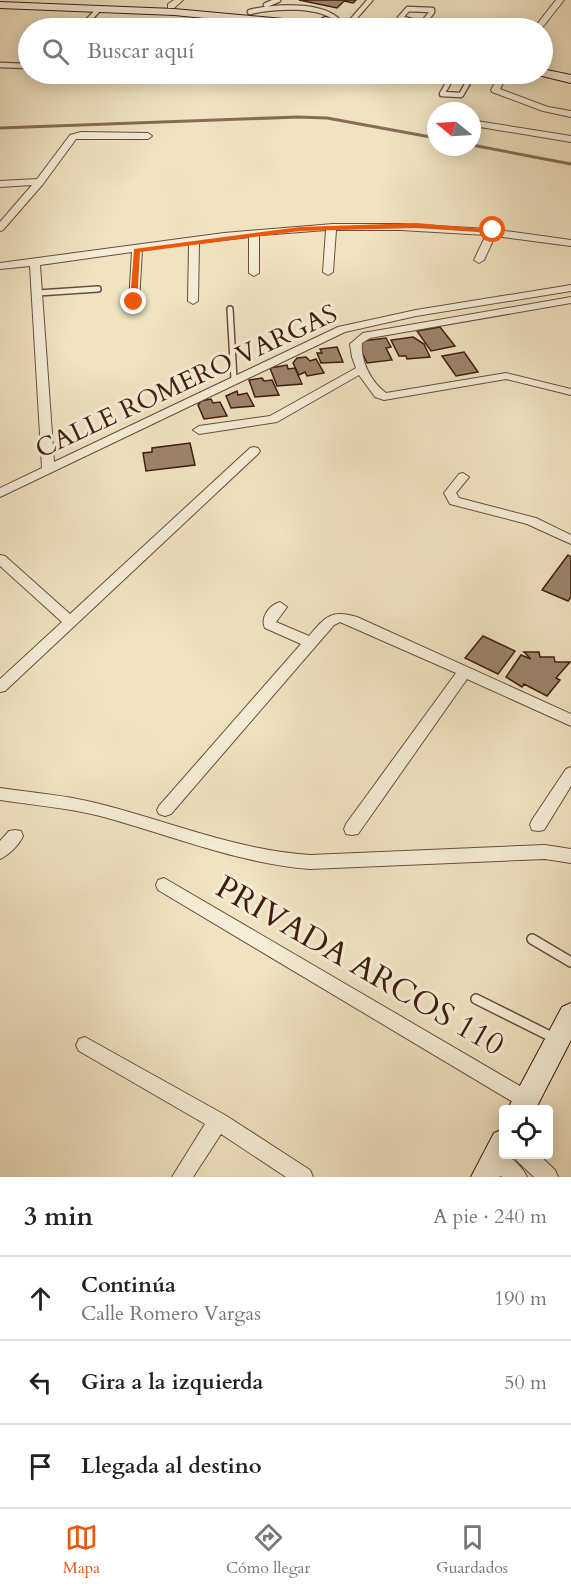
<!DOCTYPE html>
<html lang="es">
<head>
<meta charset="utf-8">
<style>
	:root { --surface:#fff; --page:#f6f6f6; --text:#222; --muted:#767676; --line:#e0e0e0; --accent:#ea580c }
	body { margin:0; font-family:Cardo,serif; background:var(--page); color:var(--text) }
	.controls { position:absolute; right:18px; bottom:18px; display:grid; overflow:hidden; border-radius:6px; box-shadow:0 3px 15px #0003 }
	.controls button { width:54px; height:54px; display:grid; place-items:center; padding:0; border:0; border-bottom:2px solid var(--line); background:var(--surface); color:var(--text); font:30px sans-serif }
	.compass { position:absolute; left:427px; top:102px; width:54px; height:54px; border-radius:50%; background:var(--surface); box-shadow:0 3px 15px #0003; rotate:288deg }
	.stop { position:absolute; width:18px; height:18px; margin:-14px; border:4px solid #ea580c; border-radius:50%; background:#fff }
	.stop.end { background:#ea580c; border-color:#fff; box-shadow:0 2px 6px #0008 }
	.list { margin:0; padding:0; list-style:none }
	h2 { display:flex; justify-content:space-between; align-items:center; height:78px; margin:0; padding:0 24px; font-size:26px }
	h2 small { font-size:20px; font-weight:400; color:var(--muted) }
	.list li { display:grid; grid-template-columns:39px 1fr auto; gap:18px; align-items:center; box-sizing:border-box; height:84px; padding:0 24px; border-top:2px solid var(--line) }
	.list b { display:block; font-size:22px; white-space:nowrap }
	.list p { margin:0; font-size:20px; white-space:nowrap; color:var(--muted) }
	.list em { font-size:20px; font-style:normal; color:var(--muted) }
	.icon { flex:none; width:33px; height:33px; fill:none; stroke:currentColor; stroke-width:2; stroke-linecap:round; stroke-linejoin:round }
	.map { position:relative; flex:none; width:571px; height:1177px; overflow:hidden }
	.search { position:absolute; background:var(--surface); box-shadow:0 3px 15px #0003; left:18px; right:18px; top:18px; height:66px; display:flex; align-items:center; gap:15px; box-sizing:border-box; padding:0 21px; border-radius:33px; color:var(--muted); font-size:22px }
	.sheet { height:330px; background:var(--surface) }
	nav { display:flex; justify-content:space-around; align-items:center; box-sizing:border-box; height:84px; border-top:2px solid var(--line); background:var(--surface); font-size:16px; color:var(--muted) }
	nav a { display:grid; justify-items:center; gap:3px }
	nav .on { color:var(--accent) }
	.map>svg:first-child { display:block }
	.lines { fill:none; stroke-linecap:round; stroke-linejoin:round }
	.stream { stroke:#866c55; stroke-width:3 }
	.building { fill:#9c846c; stroke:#401d0f; stroke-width:1.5 }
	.service-far2-casing { stroke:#6c4e3c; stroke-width:7 }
	.service-far1-casing { stroke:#6c4e3c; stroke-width:8 }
	.service-casing { stroke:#6c4e3c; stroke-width:12 }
	.minor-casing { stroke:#6c4e3c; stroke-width:2 }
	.secondary-casing { stroke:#401d0f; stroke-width:2 }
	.service-far2 { stroke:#f5edd7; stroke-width:4.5 }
	.service-far1 { stroke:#f5edd7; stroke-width:5 }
	.service { stroke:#f5edd7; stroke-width:9 }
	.minor { fill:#f5edd7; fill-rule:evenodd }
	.secondary { fill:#f5edd7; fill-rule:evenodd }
	.route { fill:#ea580c }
	.labels { text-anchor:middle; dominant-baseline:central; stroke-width:6; stroke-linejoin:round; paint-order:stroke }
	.street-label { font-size:26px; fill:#401d0f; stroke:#f5edd7 }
	.near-street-label { font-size:32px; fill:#401d0f; stroke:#f5edd7 }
</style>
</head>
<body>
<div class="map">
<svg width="571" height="1177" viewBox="0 0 571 1177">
	<rect width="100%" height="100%" fill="#f0e3c1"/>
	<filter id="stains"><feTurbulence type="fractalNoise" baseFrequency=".00333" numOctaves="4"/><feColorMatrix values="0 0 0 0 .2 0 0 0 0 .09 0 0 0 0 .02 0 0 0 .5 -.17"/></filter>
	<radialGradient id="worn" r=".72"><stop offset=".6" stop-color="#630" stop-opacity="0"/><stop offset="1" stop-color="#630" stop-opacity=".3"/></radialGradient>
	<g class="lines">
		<!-- stream -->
		<path class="stream" d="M0 128 298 117 327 118 436 138
			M472 145 571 164"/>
	</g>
	<!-- building -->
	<path class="building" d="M299 0H356L353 3 344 1 337 8Z
		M440 327 455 346 431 351 417 331Z
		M413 337 424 344 430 357 407 359 406 356H399L391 340Z
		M386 338 391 347 386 348 392 360 367 363 358 344 362 341Z
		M337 347 343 362 321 363 317 353H322L320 349Z
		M464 352 478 372 456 376 442 356Z
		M306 357 310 361 316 359 324 373 307 376 305 372 299 375 293 363 297 358Z
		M287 365 288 369 295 368 302 384 277 386 270 368Z
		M262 378 264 381 272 380 279 395 255 397 249 380Z
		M237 391 238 395 247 393 254 406 231 408 226 396Z
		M211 399 213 403 220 402 227 416 204 419 198 405 201 401Z
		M190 443 195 465 146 471 143 453 152 452V448Z
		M568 555 571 557V597L568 601 542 590Z
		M483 636 515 651 498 674 465 658Z
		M524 652H539L540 657H554L555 662H570L556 678 560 680 547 696 524 684 522 687 506 677 521 655 531 659Z"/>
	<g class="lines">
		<defs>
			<path id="service-far2" d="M266 5 278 0
				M250 12C273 6 323 3 339 22
				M349 24 370 0
				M81 28 99 9
				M260 28 264 20
				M416 28H419L432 12V10L408 9 400 18 422 24
				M0 65 28 66
				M394 74 404 75
				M453 75 468 77 469 81 461 95 442 94Z"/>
			<path id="service-far1" d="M38 293 98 289
				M230 309 234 379"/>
			<path id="service" d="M532 939 571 962
				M476 999 554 1038"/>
			<path id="minor" d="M174 0H183L174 8H168V4Z
				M556 0H564L542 28H534Z
				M500 74H508L500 89 548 107 571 111V117L543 111 492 92 491 90Z
				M477 121 571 136V142L474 126V122Z
				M81 132 148 133 152 136 148 139H76L43 184 3 230 0 231V222L32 185 0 187V181L37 179 70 135Z
				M333 224H401L488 229 493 227 498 230 571 240V246L495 236 484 260 479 263 474 260 486 235 401 230H336L333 272 328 275 323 272 326 230 262 235H259V273L254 276 249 273V237L199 243 198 301 193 304 188 301 189 244 142 250 139 302 134 305 129 302 132 252 40 265 54 462 338 327 416 310 571 285V291L416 316 345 332 0 497V488L42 468 30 266 0 269V263L224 233Z
				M571 297V303L370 338 362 343C360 361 372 383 386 393L506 373 571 389V395L506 379 384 400 375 397 359 375 277 422 199 434 193 430 199 426 270 416 356 368 352 357 350 344 363 333Z
				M254 447 258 448 260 451 258 454 5 691 0 692V679L62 622 0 566V555L5 556 70 614 250 448Z
				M463 473 469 477 456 493 459 498 536 518 571 535V544L527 524 450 504 444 493 459 474Z
				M280 602 287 607 276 622 309 636C325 617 331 609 357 617L571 714V726L467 679 358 834 352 835 346 834 344 829 346 824 456 673 340 622 334 625 171 814 165 816 159 814 157 810 159 806 301 644 265 628C260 618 269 605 280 602Z
				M571 767V786L544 830 538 831 532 830 530 825 532 820 566 769Z
				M0 788C33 793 67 795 100 804 171 822 236 850 310 855L545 845 571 849V863L545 859 310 869C236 863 171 835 100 816 68 808 33 805 0 800Z
				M15 830 21 831 23 836C19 845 9 855 0 859V841L9 831Z
				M164 878 532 1093 534 1099 532 1105 525 1108 518 1105 158 890 156 885 158 880Z
				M85 1037 225 1115 310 1170 313 1177H286L221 1134 193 1177H172L205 1124 79 1051 76 1045 79 1039Z
				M495 1149C506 1153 522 1165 527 1177H502L488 1165 485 1158 488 1151Z
				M515 1154H538L555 1170 558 1177H534L517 1161Z"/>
			<path id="secondary" d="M0 2 174 9 326 23 319 20 325 17 374 25 380 28 341 26 342 28H307L174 15 0 8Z
				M542 69 571 75V83L538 75 542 74Z
				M571 1003V1040L535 1110H507L562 1007Z
				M504 1129V1154H512L500 1177H471L494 1133Z"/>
		</defs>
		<!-- service-far2 casing -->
		<use href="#service-far2" class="service-far2-casing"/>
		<!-- service-far1 casing -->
		<use href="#service-far1" class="service-far1-casing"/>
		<!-- service casing -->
		<use href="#service" class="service-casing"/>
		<!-- minor casing -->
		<use href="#minor" class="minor-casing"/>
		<!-- secondary casing -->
		<use href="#secondary" class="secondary-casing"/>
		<!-- service-far2 -->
		<use href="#service-far2" class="service-far2"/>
		<!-- service-far1 -->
		<use href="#service-far1" class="service-far1"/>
		<!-- service -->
		<use href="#service" class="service"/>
		<!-- minor -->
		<use href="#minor" class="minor"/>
		<!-- secondary -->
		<use href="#secondary" class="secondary"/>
	</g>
	<!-- route -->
	<path class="route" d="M416 223 496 230 493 233 416 228 300 231 140 252 137 302 134 305 130 302 134 249 300 227Z"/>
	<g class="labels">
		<!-- street labels -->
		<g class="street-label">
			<text transform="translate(186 381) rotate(-25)">CALLE ROMERO VARGAS</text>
		</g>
		<!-- near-street labels -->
		<g class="near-street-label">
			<text transform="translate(360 966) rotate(30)">PRIVADA ARCOS 110</text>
		</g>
	</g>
	<rect width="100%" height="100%" filter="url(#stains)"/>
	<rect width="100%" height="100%" fill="url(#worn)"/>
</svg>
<div class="controls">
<button><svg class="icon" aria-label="locate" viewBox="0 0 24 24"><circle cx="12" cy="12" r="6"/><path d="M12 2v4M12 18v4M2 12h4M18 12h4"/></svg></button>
</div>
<svg class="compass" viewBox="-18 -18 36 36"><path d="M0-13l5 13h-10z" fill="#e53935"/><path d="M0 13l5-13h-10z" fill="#767676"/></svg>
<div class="stop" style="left:493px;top:230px"></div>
<div class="stop end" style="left:134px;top:302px"></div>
<div class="search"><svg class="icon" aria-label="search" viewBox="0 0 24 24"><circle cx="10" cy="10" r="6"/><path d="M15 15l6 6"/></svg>Buscar aquí</div>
</div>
<section class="sheet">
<h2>3 min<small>A pie · 240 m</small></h2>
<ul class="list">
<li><svg class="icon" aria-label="ahead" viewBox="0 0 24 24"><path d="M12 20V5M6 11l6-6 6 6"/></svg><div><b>Continúa</b><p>Calle Romero Vargas</p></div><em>190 m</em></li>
<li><svg class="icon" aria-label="left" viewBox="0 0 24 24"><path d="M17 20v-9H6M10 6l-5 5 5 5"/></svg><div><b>Gira a la izquierda</b></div><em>50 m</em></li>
<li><svg class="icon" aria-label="arrive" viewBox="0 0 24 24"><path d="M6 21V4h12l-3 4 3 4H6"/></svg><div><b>Llegada al destino</b></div></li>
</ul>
</section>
<nav>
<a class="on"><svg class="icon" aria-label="map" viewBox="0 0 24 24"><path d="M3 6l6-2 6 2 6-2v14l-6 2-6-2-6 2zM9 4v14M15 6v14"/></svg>Mapa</a>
<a><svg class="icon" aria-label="directions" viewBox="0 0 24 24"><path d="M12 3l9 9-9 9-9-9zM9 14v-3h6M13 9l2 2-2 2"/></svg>Cómo llegar</a>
<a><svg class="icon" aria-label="saved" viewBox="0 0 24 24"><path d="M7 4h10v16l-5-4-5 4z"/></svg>Guardados</a>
</nav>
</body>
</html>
